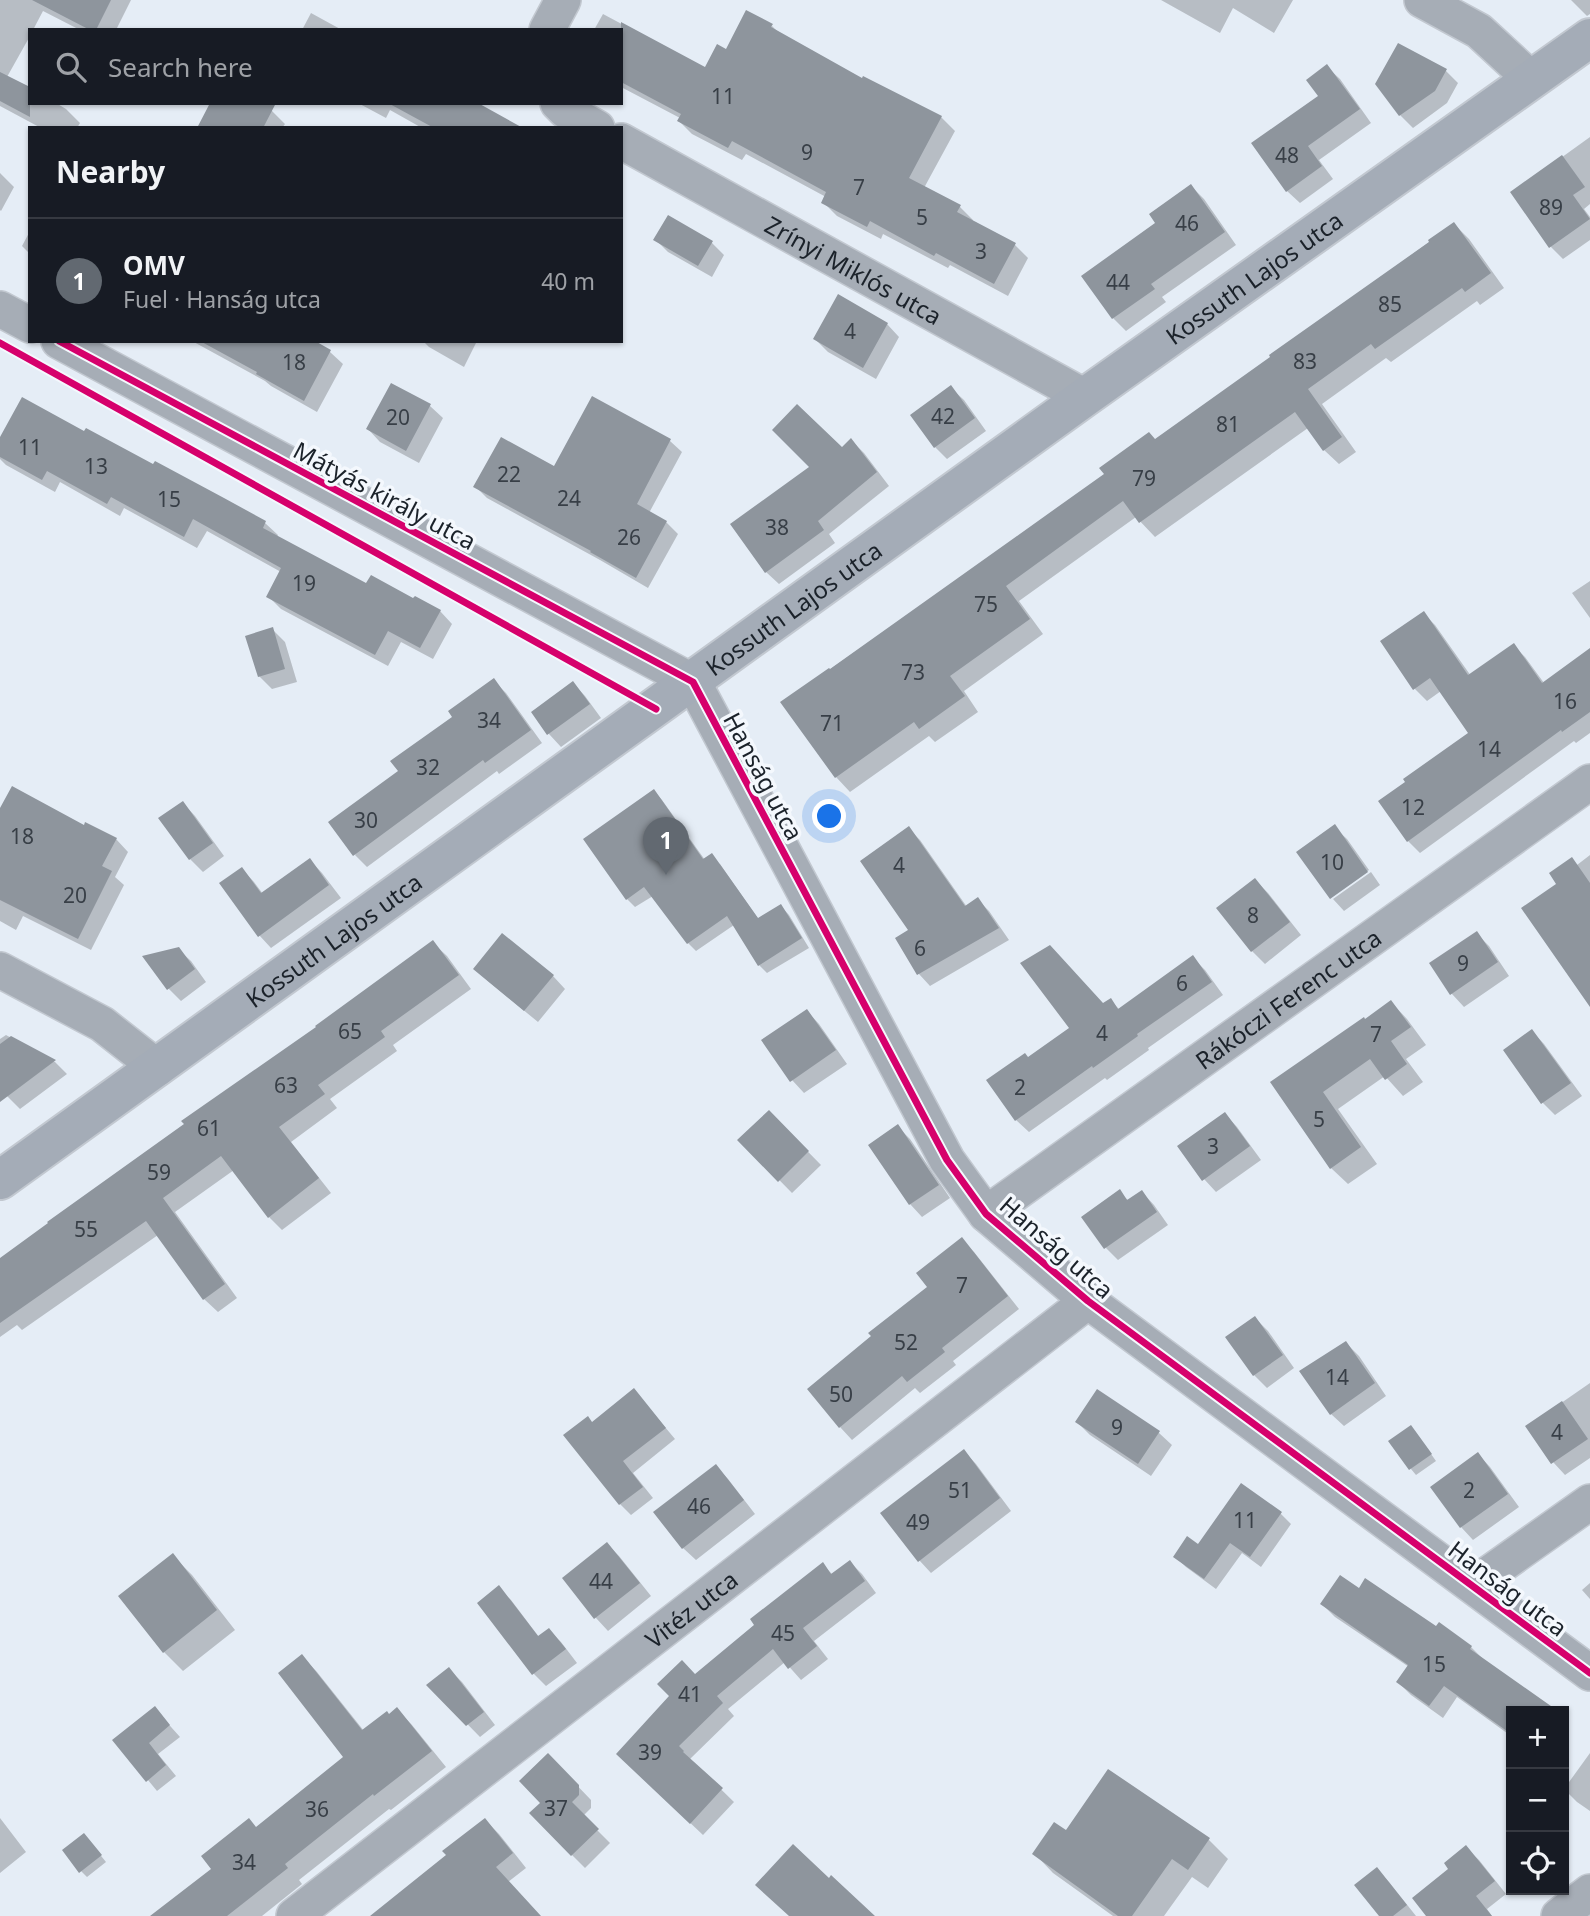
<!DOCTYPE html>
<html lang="en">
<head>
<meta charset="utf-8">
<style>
	:root { --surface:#171b24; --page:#242831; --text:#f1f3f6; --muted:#9ea1a6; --line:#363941; --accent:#626971 }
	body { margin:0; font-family:"Noto Sans",sans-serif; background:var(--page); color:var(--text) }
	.controls { position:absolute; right:21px; bottom:21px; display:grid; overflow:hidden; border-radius:0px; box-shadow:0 2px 5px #0004 }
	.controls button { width:63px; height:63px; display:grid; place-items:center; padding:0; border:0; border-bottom:2px solid var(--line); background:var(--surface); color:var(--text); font:35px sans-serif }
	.you { position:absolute; left:830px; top:817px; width:24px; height:24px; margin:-18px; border:5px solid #fff; border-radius:50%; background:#1a73e8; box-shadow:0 0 0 10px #1a73e833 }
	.badge { display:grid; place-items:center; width:46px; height:46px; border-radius:50%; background:var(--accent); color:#fff; font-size:23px; font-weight:700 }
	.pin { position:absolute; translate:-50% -58px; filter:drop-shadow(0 2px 4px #0008) }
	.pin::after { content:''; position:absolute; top:37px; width:24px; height:21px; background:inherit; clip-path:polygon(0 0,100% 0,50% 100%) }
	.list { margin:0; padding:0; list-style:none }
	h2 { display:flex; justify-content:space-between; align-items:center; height:91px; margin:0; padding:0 28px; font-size:30px }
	h2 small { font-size:23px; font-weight:400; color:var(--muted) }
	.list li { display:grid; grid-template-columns:46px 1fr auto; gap:21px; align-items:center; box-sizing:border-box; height:126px; padding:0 28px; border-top:2px solid var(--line) }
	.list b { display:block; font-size:26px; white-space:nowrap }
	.list p { margin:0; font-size:23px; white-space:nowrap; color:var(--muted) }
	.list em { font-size:23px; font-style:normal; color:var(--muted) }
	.icon { flex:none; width:38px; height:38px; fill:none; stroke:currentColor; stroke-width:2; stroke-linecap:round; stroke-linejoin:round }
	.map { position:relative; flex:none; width:1590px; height:1916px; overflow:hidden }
	.search { position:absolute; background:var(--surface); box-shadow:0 2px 5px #0004; left:28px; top:28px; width:595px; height:77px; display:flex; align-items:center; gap:18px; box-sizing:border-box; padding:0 24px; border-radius:0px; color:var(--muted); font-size:26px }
	.panel { position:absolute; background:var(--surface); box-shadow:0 2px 5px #0004; left:28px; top:126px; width:595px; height:217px; border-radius:0px }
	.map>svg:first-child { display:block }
	.shadow { fill:#0003 }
	.building { fill:#8e959d }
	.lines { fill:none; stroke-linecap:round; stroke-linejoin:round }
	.minor-casing { stroke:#c2c8d0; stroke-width:38 }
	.secondary-casing { stroke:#c2c8d0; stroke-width:42 }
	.minor { stroke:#a6adb6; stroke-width:35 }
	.secondary { stroke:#a4acb7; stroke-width:38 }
	.cycleway-casing { stroke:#f4f8fd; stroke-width:11 }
	.cycleway { stroke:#d6006c; stroke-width:7 }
	.labels { text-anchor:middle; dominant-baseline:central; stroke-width:7; stroke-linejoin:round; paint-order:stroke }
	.number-label { font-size:21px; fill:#383f47 }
	.street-label { font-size:24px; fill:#1b222a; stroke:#f4f8fd }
</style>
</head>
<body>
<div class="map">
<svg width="1590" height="1916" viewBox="0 0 1590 1916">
	<rect width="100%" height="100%" fill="#e5edf6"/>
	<!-- shadow -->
	<path class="shadow" d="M0 0H131L116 30H80L43 11 33 30H30V36L7 77 30 103H56L66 109 80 123 77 128H41L0 106Z
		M1161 0H1293L1274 33 1233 8 1220 33Z
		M1571 0H1590V14L1587 16Z
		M311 13 342 30H302Z
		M603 14 706 69 726 51 772 26 780 34 863 80 941 117 955 131 924 188 960 207 973 220 972 222 1015 245 1028 258 1008 296 950 265 948 268 883 234 881 239 837 216 823 202 826 197 746 154 742 160 692 134 679 121 680 118 621 87V30H594Z
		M1327 67 1340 79 1371 123 1319 160 1333 179 1300 203 1287 191 1320 96Z
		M1446 71 1458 83 1447 103 1413 128 1400 115 1377 83Z
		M258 103 272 111 285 124 282 128H199Z
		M358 103H462L519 128H422L390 110 386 118Z
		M1590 137V204L1584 209 1590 217V240L1563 259 1551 247 1512 193Z
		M0 173 14 187 1 211 0 210Z
		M1191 186 1204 199 1236 245 1162 297 1166 302 1126 331 1113 318 1083 276 1158 223Z
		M1454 224 1469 239 1504 288 1480 305 1477 301 1391 362 1386 358 1322 404 1356 452 1339 464 1324 450 1308 428 1155 537 1136 517 1019 601 1043 634 964 691 978 712 935 742 929 736 850 792 836 777 782 703 1156 441Z
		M30 231V254L22 246Z
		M656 240 712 243 724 255 712 277 668 252Z
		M887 324 899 337 876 379 828 352 815 339Z
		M192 341H312L330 352 343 364 317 412 271 386 265 381Z
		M423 341H477L464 367 429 347Z
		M392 385 430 406 443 418 419 463 380 442 368 429Z
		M951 388 964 400 986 431 947 459 935 447Z
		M85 434 223 499 265 523 278 535 277 537 367 585 440 611 452 624 433 659 401 642 388 666 281 609 268 596 281 572 207 531 197 548 124 508 120 516 60 482 55 492 6 465 0 459V440Z
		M851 440 864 453 889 486 829 534 835 543 779 584 766 572 811 467 842 449Z
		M670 441 682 452 649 513 666 522 678 534 648 588 600 560 487 498 476 487Z
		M1590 581V618L1572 593Z
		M1423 613 1435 625 1471 676 1513 645 1525 657 1544 683 1590 651V733L1576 743 1574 741 1420 853 1408 841 1470 733 1441 691 1427 701 1415 689 1382 642Z
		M272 629 285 642 297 682 272 689 259 676Z
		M493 680 506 693 542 743 499 774 497 771 367 867 355 855 400 772Z
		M573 683 585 696 601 718 561 747 549 734 533 712Z
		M654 791 662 800 705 860 720 864 759 920 781 906 789 915 809 948 767 973 759 965 734 925 696 951 688 943 653 896 635 907 627 899Z
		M183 803 195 816 224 856 203 872 190 859 161 819Z
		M0 811 84 828 116 839 128 852 115 877 124 885 91 950 23 916 16 930 0 921Z
		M1334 827 1347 839 1369 870 1331 896Z
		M909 829 920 840 967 907 977 899 989 911 1009 940 930 986 919 974 897 938 911 930Z
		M1590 855V1002L1559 884 1577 865Z
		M310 860 322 873 341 898 271 948 259 935 242 869 254 882 263 894Z
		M1371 872 1380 885 1344 911 1333 899Z
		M1255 880 1268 893 1301 935 1265 964 1252 951 1219 908Z
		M1476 933 1489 946 1509 976 1464 1007 1452 994 1431 964Z
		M433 943 447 956 471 989 393 1045 397 1051 330 1099 337 1108 291 1142 331 1193 282 1230 269 1217 234 1170 175 1212 237 1298 218 1312 204 1299 158 1235 22 1330 17 1325 0 1337V1260Z
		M178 949 191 961 206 982 181 1001 168 988Z
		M1193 958 1205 970 1223 995 1148 1048 1149 1050 1107 1080 1105 1078 1029 1132 1016 1120 1029 1059 1110 1000 1120 1010Z
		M475 969 553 976 565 989 538 1022 488 981Z
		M1391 1002 1407 1019 1426 1045 1406 1059 1423 1082 1403 1096 1385 1076 1338 1109 1377 1164 1348 1184 1331 1168 1272 1082 1366 1021Z
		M807 1011 819 1024 847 1064 804 1093 792 1080Z
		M1532 1031 1544 1044 1582 1096 1555 1115 1543 1103 1505 1051Z
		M6 1035 55 1062 67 1074 20 1109 0 1089V1039Z
		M769 1112 821 1165 792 1193 740 1140Z
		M1225 1114 1237 1127 1261 1160 1216 1192 1204 1179Z
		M897 1126 910 1139 950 1198 922 1217 910 1204Z
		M1119 1192 1129 1201 1142 1192 1154 1205 1168 1225 1118 1260 1106 1248Z
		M961 1240 974 1252 1019 1309 953 1361 956 1365 920 1393 915 1388 852 1440 840 1427 929 1287Z
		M1255 1318 1268 1331 1294 1368 1267 1388 1254 1375Z
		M1346 1343 1359 1356 1386 1396 1344 1426 1331 1414Z
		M1590 1383V1458L1565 1475 1553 1462 1528 1426Z
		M634 1390 675 1439 633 1473 653 1498 631 1515 620 1504 566 1435 593 1423Z
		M1098 1391 1159 1433 1172 1445 1151 1476 1090 1435 1077 1422Z
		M1416 1433 1436 1461 1416 1475 1411 1469Z
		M964 1451 976 1464 1011 1511 931 1573 919 1560Z
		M1478 1454 1490 1467 1519 1507 1473 1540 1461 1527Z
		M716 1466 728 1479 755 1514 696 1560 683 1548Z
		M1280 1513 1291 1524 1261 1567 1242 1553 1216 1589 1186 1567 1175 1556Z
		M607 1544 619 1556 651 1596 608 1631 596 1618 564 1579Z
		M173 1556 192 1575 235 1630 183 1671 164 1652Z
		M850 1562 862 1574 876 1593 814 1641 828 1659 801 1680 785 1662 728 1709 734 1716 690 1759 734 1802 703 1835 630 1766 695 1677 823 1565 833 1575Z
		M1590 1583V1599L1582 1590Z
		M498 1588 511 1600 539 1637 549 1630 561 1642 577 1663 546 1686 534 1674 479 1603Z
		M1359 1590 1437 1628 1439 1625 1471 1647 1484 1660 1549 1711H1511V1736L1457 1697 1443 1718 1411 1695 1398 1682 1409 1667 1335 1617 1322 1604Z
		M302 1656 317 1672 364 1731 397 1709 412 1725 446 1767 391 1810 389 1809 299 1880 302 1884 262 1916H153L213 1869 257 1828 346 1758Z
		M449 1669 462 1682 495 1725 480 1737 429 1685Z
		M155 1709 180 1737 158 1754 176 1776 157 1791 115 1740Z
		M1590 1753V1811L1577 1802 1564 1789Z
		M548 1755 591 1800V1808L583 1816 610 1843 585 1868 531 1814 542 1803Z
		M1109 1771 1209 1840 1228 1859 1208 1888 1192 1877 1164 1916H1113L1053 1873 1034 1853 1067 1833Z
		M0 1818 26 1852 0 1873Z
		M485 1820 499 1834 526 1868 508 1882 540 1916H372L448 1855Z
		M89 1841 106 1862 87 1877 81 1871Z
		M1466 1848 1479 1860 1506 1894 1487 1909 1492 1916H1428L1450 1870Z
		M1376 1869 1389 1882 1416 1916H1381Z"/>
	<!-- building -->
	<path class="building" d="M32 0H111L96 30H90Z
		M746 10 773 24 771 27 862 78 863 76 942 116 909 178 961 205 957 212 1016 243 994 284 936 253 934 256 870 221 867 227 821 203 826 192 732 141 728 148 677 121 681 114 621 82V22L705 67 717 44 726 49Z
		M1398 43 1447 69 1435 91 1399 116 1375 84Z
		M1327 64 1360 109 1308 146 1322 166 1286 192 1251 143 1318 96 1306 80Z
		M0 72 30 87V117L0 101Z
		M210 103H276L263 128H197Z
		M388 103H478L523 128H434Z
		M1562 155 1585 187 1573 195 1590 219 1549 248 1510 192Z
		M1191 184 1225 232 1151 284 1155 289 1112 319 1081 276 1155 223 1149 214Z
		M668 215 713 241 698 266 653 240Z
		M1454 222 1491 273 1465 292 1462 288 1375 349 1371 344 1308 389 1342 437 1323 451 1295 412 1139 523 1123 501 1006 586 1030 619 950 676 965 696 919 729 914 722 835 778 780 702 829 668 830 669 1104 474 1099 468 1149 432 1155 439 1270 357 1269 355 1429 242 1428 240Z
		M838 294 888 323 863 368 813 339Z
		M200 341H315L331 350 304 401 256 374 257 372Z
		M391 383 431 404 406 451 366 429Z
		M951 385 975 418 934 448 910 415Z
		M592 396 671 439 637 504 667 521 636 578 590 552 591 551 473 487 501 437 554 466Z
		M22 397 84 431 86 428 153 464 155 461 224 498 266 521 263 528 366 583 371 575 413 598 415 596 441 610 420 648 388 631 375 655 266 597 281 568 193 519 184 537 111 497 107 504 47 471 42 480 0 457V437Z
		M797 404 842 447 851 438 877 472 818 521 824 530 765 573 730 524 809 467 772 430Z
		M1424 611 1468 675 1514 643 1542 683 1590 648V712L1562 732 1561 730 1407 842 1378 801 1405 782 1403 779 1468 733 1430 678 1413 690 1380 641Z
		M273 627 285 669 258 677 245 636Z
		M494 678 531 730 485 763 483 760 353 856 328 822 398 771 390 761 452 717 448 711Z
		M573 681 590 704 547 735 531 712Z
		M12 786 84 825 85 822 117 838 102 866 112 871 78 939 0 900V808Z
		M654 789 703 859 712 853 758 918 781 904 802 938 758 966 727 916 687 944 644 887 626 900 583 839Z
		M183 801 213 843 189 860 158 818Z
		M1335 824 1368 872 1330 899 1296 852Z
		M909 826 965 906 978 897 999 928 917 975 895 938 908 930 860 861Z
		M1572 857 1590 883V1007L1521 908 1556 884 1549 873Z
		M310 858 329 885 258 937 219 883 242 867 261 893Z
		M1255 878 1290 922 1251 952 1216 908Z
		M1477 931 1498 962 1450 995 1429 963Z
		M502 933 554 975 524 1011 473 969Z
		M433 940 459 975 381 1031 385 1037 318 1085 325 1094 279 1127 319 1178 268 1218 221 1156 163 1198 225 1284 203 1300 146 1221 0 1323V1258L48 1223 47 1222 184 1124 181 1121 316 1027 315 1026Z
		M1050 945 1103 1003 1111 998 1118 1009 1193 955 1212 982 1137 1034 1138 1036 1093 1068 1092 1066 1015 1121 986 1080 1025 1053 1028 1057 1069 1028 1020 963Z
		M179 947 195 969 167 990 142 956Z
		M1391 1000 1411 1027 1391 1041 1407 1064 1385 1080 1370 1059 1323 1092 1361 1147 1330 1169 1270 1082 1364 1017 1365 1019Z
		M807 1009 836 1050 790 1082 761 1040Z
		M1532 1029 1571 1083 1541 1104 1503 1050Z
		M11 1036 56 1060 0 1102V1044Z
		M769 1110 809 1151 778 1182 737 1140Z
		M1225 1112 1250 1146 1202 1181 1177 1146Z
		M898 1124 939 1185 909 1205 868 1145Z
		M1120 1189 1127 1200 1142 1190 1157 1212 1104 1249 1081 1217Z
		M962 1237 1008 1296 942 1348 945 1352 907 1382 902 1376 839 1428 807 1389 871 1336 868 1333 927 1287 916 1273Z
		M1255 1316 1283 1355 1253 1376 1225 1337Z
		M1346 1341 1375 1383 1330 1415 1299 1371Z
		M634 1388 666 1428 623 1461 643 1487 619 1505 563 1435 588 1416 592 1422Z
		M1097 1389 1160 1431 1138 1464 1075 1422Z
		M1562 1401 1588 1439 1551 1464 1525 1426Z
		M1411 1425 1432 1454 1409 1470 1388 1441Z
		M964 1449 1000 1498 918 1562 880 1513Z
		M1478 1452 1508 1494 1460 1528 1430 1487Z
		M716 1464 744 1500 682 1549 653 1512Z
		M1241 1483 1282 1512 1250 1557 1230 1543 1204 1579 1173 1557 1187 1536 1198 1544Z
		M607 1542 640 1583 594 1619 562 1578Z
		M173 1553 217 1610 163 1653 118 1596Z
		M850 1560 865 1581 803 1628 817 1646 788 1669 773 1649 717 1696 723 1703 679 1746 684 1751 683 1752 723 1788 690 1824 616 1754 669 1696 657 1684 682 1660 695 1674 754 1625 750 1619 823 1562 831 1574Z
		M1340 1575 1359 1588 1365 1578 1436 1626 1439 1622 1472 1646 1470 1649 1558 1711H1511V1734L1444 1686 1429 1706 1396 1682 1408 1665 1320 1604Z
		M499 1585 538 1636 549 1628 566 1649 532 1675 477 1603Z
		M302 1654 362 1730 387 1711 389 1714 397 1707 432 1751 374 1796 373 1794 285 1864 288 1868 227 1916H150L211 1869 201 1856 249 1818 256 1827 343 1757 278 1673Z
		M449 1667 484 1712 466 1726 426 1685Z
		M155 1706 170 1725 149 1743 166 1765 146 1782 112 1740Z
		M548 1753 579 1785V1795L572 1802 599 1829 571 1856 529 1813 540 1803 519 1781Z
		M1108 1769 1210 1838 1188 1870 1172 1859 1132 1916H1118L1032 1854 1054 1822 1066 1830Z
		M485 1818 513 1853 496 1867 541 1916H370L446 1855 442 1851Z
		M84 1833 102 1855 79 1873 62 1850Z
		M793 1844 829 1878 831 1875 875 1916H789L755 1885Z
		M1466 1845 1495 1881 1476 1896 1492 1916H1426L1412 1898 1448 1869 1444 1863Z
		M1377 1867 1407 1905 1393 1916H1379L1354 1885Z"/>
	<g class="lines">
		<defs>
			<g id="minor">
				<path d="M1422 0 1479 31 1532 80"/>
				<path d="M547 30 563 0"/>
				<path d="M558 103 565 110 597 128"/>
				<path id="s1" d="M621 141 1085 397"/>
				<path d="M0 309 30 325"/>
				<path d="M59 341 693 682 947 1160 986 1214 1088 1301 1590 1673"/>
				<path d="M0 970 102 1024 158 1068"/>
				<path id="s2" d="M986 1214 1590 782"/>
				<path d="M1473 1585 1590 1502"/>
				<path id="s3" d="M294 1916 1088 1301"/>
				<path d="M1559 1916 1590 1892"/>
			</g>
			<g id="secondary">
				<path id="s4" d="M0 1180 1085 397 1590 38"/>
			</g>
		</defs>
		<!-- minor casing -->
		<use href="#minor" class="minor-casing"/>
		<!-- secondary casing -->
		<use href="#secondary" class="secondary-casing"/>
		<!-- minor -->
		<use href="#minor" class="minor"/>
		<!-- secondary -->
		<use href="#secondary" class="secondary"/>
		<defs>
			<path id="cycleway" d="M59 341 693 682 947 1160 986 1214 1088 1301 1590 1673
				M0 343 656 709"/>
		</defs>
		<!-- cycleway casing -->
		<use href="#cycleway" class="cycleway-casing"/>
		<!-- cycleway -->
		<use href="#cycleway" class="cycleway"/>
	</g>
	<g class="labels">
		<!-- number labels -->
		<g class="number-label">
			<text x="723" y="96">11</text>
			<text x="807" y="152">9</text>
			<text x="1287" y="155">48</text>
			<text x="859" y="187">7</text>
			<text x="1551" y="207">89</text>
			<text x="922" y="217">5</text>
			<text x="1187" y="223">46</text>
			<text x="981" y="251">3</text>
			<text x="1118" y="282">44</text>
			<text x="1390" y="304">85</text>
			<text x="850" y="331">4</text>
			<text x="1305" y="361">83</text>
			<text x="294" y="362">18</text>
			<text x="943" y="416">42</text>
			<text x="398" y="417">20</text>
			<text x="1228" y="424">81</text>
			<text x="30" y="447">11</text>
			<text x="96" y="466">13</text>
			<text x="509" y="474">22</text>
			<text x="1144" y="478">79</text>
			<text x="569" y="498">24</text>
			<text x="169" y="499">15</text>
			<text x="777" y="527">38</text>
			<text x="629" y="537">26</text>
			<text x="304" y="583">19</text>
			<text x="986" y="604">75</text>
			<text x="913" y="672">73</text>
			<text x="1565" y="701">16</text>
			<text x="489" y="720">34</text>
			<text x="832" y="723">71</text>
			<text x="1489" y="749">14</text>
			<text x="428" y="767">32</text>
			<text x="1413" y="807">12</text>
			<text x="366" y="820">30</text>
			<text x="22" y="836">18</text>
			<text x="1332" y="862">10</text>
			<text x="899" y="865">4</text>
			<text x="75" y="895">20</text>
			<text x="1253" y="915">8</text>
			<text x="920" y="948">6</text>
			<text x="1463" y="963">9</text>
			<text x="1182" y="983">6</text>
			<text x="350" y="1031">65</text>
			<text x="1102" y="1033">4</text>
			<text x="1376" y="1034">7</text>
			<text x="286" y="1085">63</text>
			<text x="1020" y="1087">2</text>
			<text x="1319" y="1119">5</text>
			<text x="209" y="1128">61</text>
			<text x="1213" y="1146">3</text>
			<text x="159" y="1172">59</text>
			<text x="86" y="1229">55</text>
			<text x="962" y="1285">7</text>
			<text x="906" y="1342">52</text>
			<text x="1337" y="1377">14</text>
			<text x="841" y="1394">50</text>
			<text x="1117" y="1427">9</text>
			<text x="1557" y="1432">4</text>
			<text x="960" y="1490">51</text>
			<text x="1469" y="1490">2</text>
			<text x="699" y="1506">46</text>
			<text x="1245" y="1520">11</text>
			<text x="918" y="1522">49</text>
			<text x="601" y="1581">44</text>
			<text x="783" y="1633">45</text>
			<text x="1434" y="1664">15</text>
			<text x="690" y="1694">41</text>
			<text x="650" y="1752">39</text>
			<text x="556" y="1808">37</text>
			<text x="317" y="1809">36</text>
			<text x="244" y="1862">34</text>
		</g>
		<!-- street labels -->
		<g class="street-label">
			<text stroke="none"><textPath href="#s1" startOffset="266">Zrínyi Miklós utca</textPath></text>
			<text stroke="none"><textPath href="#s4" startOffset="1545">Kossuth Lajos utca</textPath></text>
			<text transform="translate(385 495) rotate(28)">Mátyás király utca</text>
			<text stroke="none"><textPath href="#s4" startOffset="978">Kossuth Lajos utca</textPath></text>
			<text transform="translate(764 776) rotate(62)">Hanság utca</text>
			<text stroke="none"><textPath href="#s4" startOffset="411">Kossuth Lajos utca</textPath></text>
			<text stroke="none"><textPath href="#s2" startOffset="371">Rákóczi Ferenc utca</textPath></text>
			<text transform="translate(1057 1247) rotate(41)">Hanság utca</text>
			<text transform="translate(1508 1588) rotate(37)">Hanság utca</text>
			<text stroke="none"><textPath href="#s3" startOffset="502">Vitéz utca</textPath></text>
		</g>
	</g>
</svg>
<div class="controls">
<button>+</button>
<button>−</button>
<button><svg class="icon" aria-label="locate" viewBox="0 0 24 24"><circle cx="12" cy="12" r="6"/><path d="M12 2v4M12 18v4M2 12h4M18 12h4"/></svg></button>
</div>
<div class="you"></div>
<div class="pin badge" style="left:666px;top:875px">1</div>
<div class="search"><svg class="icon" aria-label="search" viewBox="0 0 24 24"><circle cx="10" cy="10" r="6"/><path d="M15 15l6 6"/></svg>Search here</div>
<section class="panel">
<h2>Nearby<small></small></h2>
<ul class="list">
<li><span class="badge">1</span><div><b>OMV</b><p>Fuel · Hanság utca</p></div><em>40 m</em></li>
</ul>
</section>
</div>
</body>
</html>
